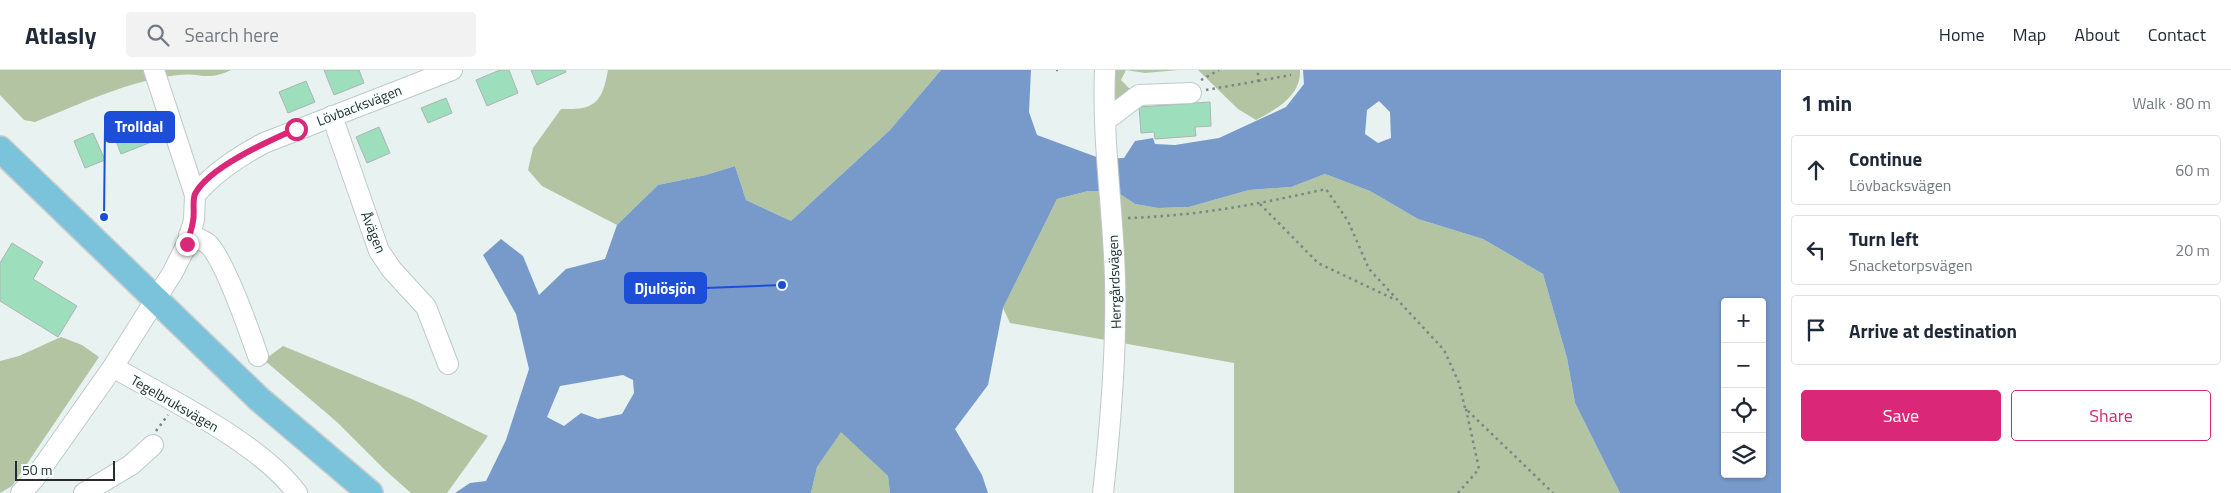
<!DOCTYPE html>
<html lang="en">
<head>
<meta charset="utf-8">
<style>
	:root { --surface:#fff; --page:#f2f2f3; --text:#1f2937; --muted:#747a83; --line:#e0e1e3; --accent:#db2777 }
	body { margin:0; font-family:"Titillium Web",sans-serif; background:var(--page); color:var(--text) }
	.controls { position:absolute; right:15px; bottom:15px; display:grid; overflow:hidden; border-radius:5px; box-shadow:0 1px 4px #0004 }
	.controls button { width:45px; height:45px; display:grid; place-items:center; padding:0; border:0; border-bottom:1px solid var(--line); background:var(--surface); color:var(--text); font:25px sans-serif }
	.scale { position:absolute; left:15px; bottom:12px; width:100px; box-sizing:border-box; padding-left:5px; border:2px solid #282c2c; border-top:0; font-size:14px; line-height:18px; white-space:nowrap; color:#282c2c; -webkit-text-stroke:4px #f4fffe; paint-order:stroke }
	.stop { position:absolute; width:15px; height:15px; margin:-11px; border:4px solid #db2777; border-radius:50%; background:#fff }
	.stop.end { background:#db2777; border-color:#fff; box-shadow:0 1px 5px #0008 }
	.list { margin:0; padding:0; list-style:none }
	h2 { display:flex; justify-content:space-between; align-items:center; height:65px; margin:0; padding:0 20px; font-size:21px }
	h2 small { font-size:16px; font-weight:400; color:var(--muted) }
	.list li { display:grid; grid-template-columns:32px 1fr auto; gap:15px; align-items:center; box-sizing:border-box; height:70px; margin:0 10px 10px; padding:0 10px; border:1px solid var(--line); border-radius:5px }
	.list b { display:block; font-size:19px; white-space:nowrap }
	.list p { margin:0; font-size:16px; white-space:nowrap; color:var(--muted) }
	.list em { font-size:16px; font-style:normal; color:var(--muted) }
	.actions { display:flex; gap:10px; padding:15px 20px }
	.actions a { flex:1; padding:11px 0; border:1px solid var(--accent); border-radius:5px; text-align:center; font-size:18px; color:var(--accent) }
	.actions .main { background:var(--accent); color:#fff }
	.icon { flex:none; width:28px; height:28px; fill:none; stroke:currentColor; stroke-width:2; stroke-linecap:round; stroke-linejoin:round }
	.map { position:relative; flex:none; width:1781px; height:423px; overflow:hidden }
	header { display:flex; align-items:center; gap:30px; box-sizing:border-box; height:70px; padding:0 25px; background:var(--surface); border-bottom:1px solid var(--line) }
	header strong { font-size:24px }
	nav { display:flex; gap:28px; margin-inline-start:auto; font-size:18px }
	.search { width:350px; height:45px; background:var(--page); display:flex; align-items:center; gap:12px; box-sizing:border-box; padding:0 18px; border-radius:5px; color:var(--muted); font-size:19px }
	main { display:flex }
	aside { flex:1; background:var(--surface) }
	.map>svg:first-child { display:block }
	.green { fill:#b2c4a2 }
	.water { fill:#789aca; fill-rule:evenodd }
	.building { fill:#9ddebd; stroke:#adb5b1 }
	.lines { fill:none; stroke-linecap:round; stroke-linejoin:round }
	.minor-casing { stroke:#bfc9c9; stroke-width:22 }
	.major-casing { stroke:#cbcccc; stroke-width:28 }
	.path { stroke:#7e8585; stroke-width:2.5; stroke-dasharray:2.5 4; stroke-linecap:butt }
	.minor { stroke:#fff; stroke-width:20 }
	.major { stroke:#7ac3da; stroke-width:25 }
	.route { stroke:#db2777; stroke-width:6 }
	.labels { text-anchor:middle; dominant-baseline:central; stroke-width:4; stroke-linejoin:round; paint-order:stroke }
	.street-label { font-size:14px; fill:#282c2c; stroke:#f4fffe }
	.leader { fill:none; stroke:#1d4ed8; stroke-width:2 }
	.callout-dot { fill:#1d4ed8; stroke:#f4fffe; stroke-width:2 }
	.callout { fill:#1d4ed8; stroke:#1d4ed8; stroke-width:2 }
	.callout-label { font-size:15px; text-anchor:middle; font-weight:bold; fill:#fff }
</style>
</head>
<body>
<header>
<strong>Atlasly</strong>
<div class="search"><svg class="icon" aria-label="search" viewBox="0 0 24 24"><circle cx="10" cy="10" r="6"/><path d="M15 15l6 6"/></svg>Search here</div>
<nav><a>Home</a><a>Map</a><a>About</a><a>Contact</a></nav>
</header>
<main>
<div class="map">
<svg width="1781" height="423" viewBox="0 0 1781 423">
	<rect width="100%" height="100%" fill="#e7f2f1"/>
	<!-- green -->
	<path class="green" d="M0 0H231C206 12 201 2 178 5 130 10 80 34 35 52L24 50 0 25Z
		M608 0H941L890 60 791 151 746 130 735 96 706 105 658 115 617 155 542 116 528 100 533 78 561 39C594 40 602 34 608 0Z
		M1113 0H1178L1145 3 1126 0 1121 10 1131 20 1113 35Z
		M1198 0H1300C1301 26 1277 39 1256 50L1238 39Z
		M1325 104 1370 121 1418 149 1483 169 1543 204 1567 288 1575 333 1620 423H1234V293L1010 253 1003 238 1057 129 1088 121 1117 122 1135 134 1158 138 1189 137 1249 120 1291 117Z
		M61 267 82 275 99 287 12 416 0 423V291L19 286Z
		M283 276 414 330 488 366 447 423H411L385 400 337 352 264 290Z
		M841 361 888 406 890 423H811L817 397Z"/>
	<!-- water -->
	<path class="water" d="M941 0H1031L1029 42 1037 65 1102 89 1124 88 1135 71 1153 68 1155 74 1175 75 1219 68 1286 37 1304 14 1303 0H1781V423H1620L1575 333 1567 288 1543 204 1483 169 1418 149 1370 121 1325 104 1291 117 1249 120 1189 137 1158 138 1135 134 1117 122 1088 121 1057 129 1003 238 988 315 955 359 982 405 988 423H890L888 406 841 362 817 397 811 423H455L470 413 486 411 506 370 529 299 516 244 483 185 501 169 523 186 539 225 566 199 605 189 617 155 658 115 706 105 735 96 746 130 791 151 890 60ZM1379 31 1390 42 1391 68 1378 73 1365 64 1367 40ZM1725 232H1762V404H1725ZM623 305 633 310 634 323 622 344 598 349 581 343 564 356 547 347 560 316Z"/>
	<!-- building -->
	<path class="building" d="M324 0H359L364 13 334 25Z
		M500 0H509L518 23 487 36 476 10Z
		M531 0H565L566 2 537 15Z
		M306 11 315 32 288 43 279 22Z
		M446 28 452 43 428 53 421 38Z
		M1210 32 1211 56 1195 57 1196 66 1155 69 1154 62 1141 63 1139 37Z
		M145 50 154 71 121 84 113 63Z
		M379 57 390 83 367 93 356 67Z
		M93 63 105 90 85 98 74 71Z
		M12 173 43 192 33 209 77 236 58 267 0 231V193Z"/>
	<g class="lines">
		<defs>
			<path id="minor" d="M332 46 379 181 392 200 426 237 448 294
				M1105 51 1139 25 1191 23
				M195 125C215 102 238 87 264 73L452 0
				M189 165C195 167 202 170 207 173 223 186 250 263 258 286
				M113 297C168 329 259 372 297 423
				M21 423 34 409 113 297 173 202 187 174 194 150 195 125 154 0
				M84 423 131 395 153 375
				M1103 423C1111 351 1117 280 1115 208 1113 139 1102 69 1105 0"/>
			<path id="major" d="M0 79 259 329 370 423"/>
		</defs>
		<!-- minor casing -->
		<use href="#minor" class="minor-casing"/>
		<!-- major casing -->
		<use href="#major" class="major-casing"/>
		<!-- path -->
		<path class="path" d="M1056 0H1058
			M1201 10 1219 0
			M1258 11 1291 5
			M1206 20 1258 11V0
			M1260 134 1318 193 1396 230
			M1128 148C1197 146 1259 134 1326 119L1348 151 1369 199 1444 280 1459 313 1465 338 1553 423
			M156 361 168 345
			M1458 423 1479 399 1466 339"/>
		<!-- minor -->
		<use href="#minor" class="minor"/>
		<!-- major -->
		<use href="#major" class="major"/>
	</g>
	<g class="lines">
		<!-- route -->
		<path class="route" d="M187 174C189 166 192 159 193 151 195 143 192 131 195 124 209 97 269 71 296 59"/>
	</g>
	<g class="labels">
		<!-- street labels -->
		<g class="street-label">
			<text transform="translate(359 35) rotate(-21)">Lövbacksvägen</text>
			<text transform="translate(374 162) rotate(68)">Åvägen</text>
			<text transform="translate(1114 212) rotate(-92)">Herrgårdsvägen</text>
			<text transform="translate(175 333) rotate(30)">Tegelbruksvägen</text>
		</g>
	</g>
	<!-- callouts -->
	<path class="leader" d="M104 147L105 57M782 215L706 218"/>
	<g class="callout-dot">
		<circle cx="104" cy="147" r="5"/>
		<circle cx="782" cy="215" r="5"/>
	</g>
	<g class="callout">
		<rect x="105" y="42" width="69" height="30" rx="5"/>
		<rect x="625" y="203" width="81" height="30" rx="5"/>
	</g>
	<g class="callout-label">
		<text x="139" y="62">Trolldal</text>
		<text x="665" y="224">Djulösjön</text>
	</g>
</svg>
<div class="controls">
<button>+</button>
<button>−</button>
<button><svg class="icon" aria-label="locate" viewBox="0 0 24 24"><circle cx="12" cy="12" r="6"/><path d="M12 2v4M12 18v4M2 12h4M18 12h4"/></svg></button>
<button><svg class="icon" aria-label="layers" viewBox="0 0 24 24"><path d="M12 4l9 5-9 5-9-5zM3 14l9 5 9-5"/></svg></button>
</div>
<div class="scale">50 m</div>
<div class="stop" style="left:296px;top:59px"></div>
<div class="stop end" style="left:187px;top:174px"></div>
</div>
<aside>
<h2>1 min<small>Walk · 80 m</small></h2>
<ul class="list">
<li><svg class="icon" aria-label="ahead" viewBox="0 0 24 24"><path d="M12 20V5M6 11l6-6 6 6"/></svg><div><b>Continue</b><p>Lövbacksvägen</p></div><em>60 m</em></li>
<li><svg class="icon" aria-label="left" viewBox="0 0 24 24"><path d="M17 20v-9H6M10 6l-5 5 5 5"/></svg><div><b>Turn left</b><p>Snacketorpsvägen</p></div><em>20 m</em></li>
<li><svg class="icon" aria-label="arrive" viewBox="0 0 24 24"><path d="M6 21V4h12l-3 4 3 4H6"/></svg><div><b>Arrive at destination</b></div></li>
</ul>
<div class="actions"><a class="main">Save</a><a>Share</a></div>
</aside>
</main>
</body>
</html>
